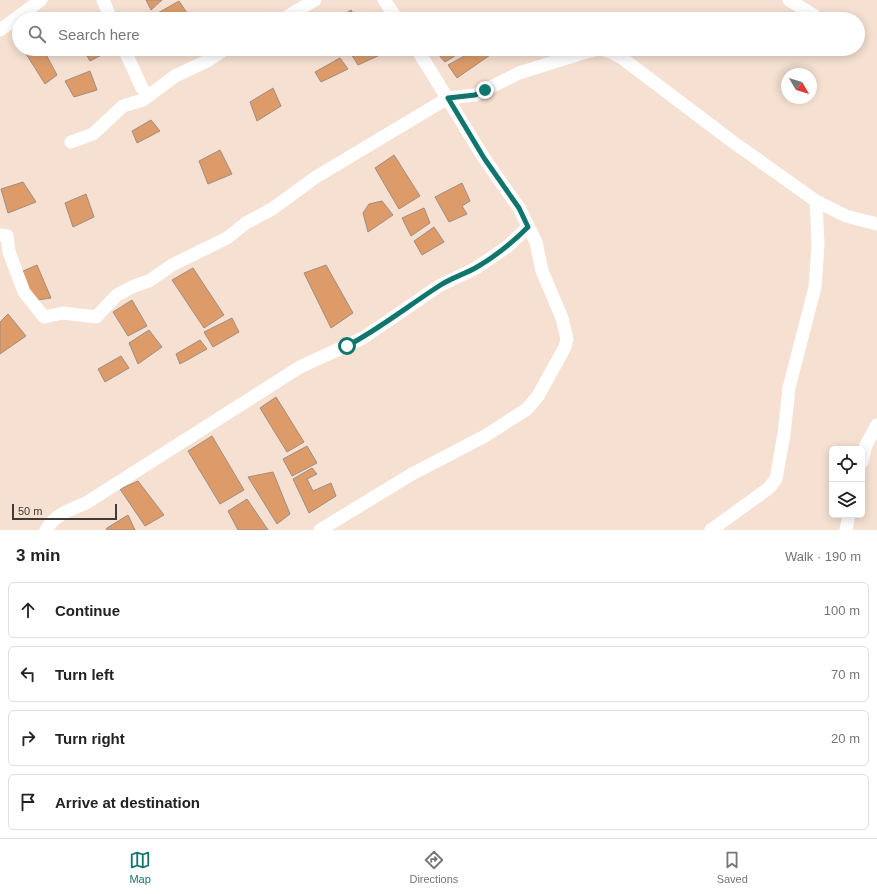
<!DOCTYPE html>
<html lang="en">
<head>
<meta charset="utf-8">
<style>
	:root { --surface:#fff; --page:#f6f6f6; --text:#222; --muted:#767676; --line:#e0e0e0; --accent:#0f766e }
	body { margin:0; font-family:Arial,sans-serif; background:var(--page); color:var(--text) }
	.controls { position:absolute; right:12px; bottom:12px; display:grid; overflow:hidden; border-radius:6px; box-shadow:0 2px 10px #0003 }
	.controls button { width:36px; height:36px; display:grid; place-items:center; padding:0; border:0; border-bottom:1px solid var(--line); background:var(--surface); color:var(--text); font:20px sans-serif }
	.compass { position:absolute; left:781px; top:68px; width:36px; height:36px; border-radius:50%; background:var(--surface); box-shadow:0 2px 10px #0003; rotate:128deg }
	.scale { position:absolute; left:12px; bottom:10px; width:105px; box-sizing:border-box; padding-left:4px; border:2px solid #423a34; border-top:0; font-size:11px; line-height:14px; white-space:nowrap; color:#423a34; -webkit-text-stroke:3px #f5e0d1; paint-order:stroke }
	.stop { position:absolute; width:12px; height:12px; margin:-9px; border:3px solid #0f766e; border-radius:50%; background:#fff }
	.stop.end { background:#0f766e; border-color:#fff; box-shadow:0 1px 4px #0008 }
	.list { margin:0; padding:0; list-style:none }
	h2 { display:flex; justify-content:space-between; align-items:center; height:52px; margin:0; padding:0 16px; font-size:17px }
	h2 small { font-size:13px; font-weight:400; color:var(--muted) }
	.list li { display:grid; grid-template-columns:26px 1fr auto; gap:12px; align-items:center; box-sizing:border-box; height:56px; margin:0 8px 8px; padding:0 8px; border:1px solid var(--line); border-radius:6px }
	.list b { display:block; font-size:15px; white-space:nowrap }
	.list em { font-size:13px; font-style:normal; color:var(--muted) }
	.icon { flex:none; width:22px; height:22px; fill:none; stroke:currentColor; stroke-width:2; stroke-linecap:round; stroke-linejoin:round }
	.map { position:relative; flex:none; width:877px; height:530px; overflow:hidden }
	.search { position:absolute; background:var(--surface); box-shadow:0 2px 10px #0003; left:12px; right:12px; top:12px; height:44px; display:flex; align-items:center; gap:10px; box-sizing:border-box; padding:0 14px; border-radius:22px; color:var(--muted); font-size:15px }
	.sheet { height:308px; background:var(--surface) }
	nav { display:flex; justify-content:space-around; align-items:center; box-sizing:border-box; height:56px; border-top:1px solid var(--line); background:var(--surface); font-size:11px; color:var(--muted) }
	nav a { display:grid; justify-items:center; gap:2px }
	nav .on { color:var(--accent) }
	.map>svg:first-child { display:block }
	.building { fill:#dd9b6a; stroke:#a08d80 }
	.lines { fill:none; stroke-linecap:round; stroke-linejoin:round }
	.minor { stroke:#fff; stroke-width:13 }
	.route { stroke:#0f766e; stroke-width:5 }
</style>
</head>
<body>
<div class="map">
<svg width="877" height="530" viewBox="0 0 877 530">
	<rect width="100%" height="100%" fill="#f5e0d1"/>
	<!-- building -->
	<path class="building" d="M146 0H162L151 10Z
		M179 1 187 13 174 19H152L151 17Z
		M351 10 357 19H337Z
		M23 49H43L57 75 45 84Z
		M83 49H113L90 61Z
		M302 49H315L304 54Z
		M348 49H376L380 55 358 65Z
		M445 49H466L445 62 438 54Z
		M477 49H491L493 53 457 78 448 65Z
		M340 58 348 69 321 82 315 72Z
		M90 71 97 90 74 97 65 81Z
		M273 88 281 106 257 121 250 102Z
		M151 120 160 131 137 143 132 131Z
		M220 150 232 174 208 184 199 161Z
		M394 155 420 196 399 209 375 168Z
		M23 182 36 202 8 213 1 189Z
		M462 183 470 201 462 206 467 214 449 222 435 197Z
		M86 194 94 217 73 227 65 203Z
		M382 201 393 215 368 232 363 213 369 204Z
		M424 208 430 223 411 236 402 218Z
		M434 227 444 242 422 255 414 241Z
		M37 265 51 298 31 301 23 271Z
		M326 265 353 313 331 328 304 273Z
		M193 268 224 315 204 328 172 280Z
		M132 300 147 326 128 336 113 312Z
		M8 314 26 336 0 354V322Z
		M232 318 239 332 213 347 204 332Z
		M149 330 162 347 138 364 129 343Z
		M200 340 207 349 180 364 176 354Z
		M121 356 129 368 105 382 98 369Z
		M276 397 304 442 287 452 260 408Z
		M212 436 244 490 220 504 188 451Z
		M307 446 317 463 292 476 283 459Z
		M312 468 317 474 307 479 313 491 331 483 336 496 309 513 293 479Z
		M273 472 290 514 277 524 248 477Z
		M138 481 164 515 145 526 120 489Z
		M247 499 268 530H238L228 511Z
		M128 515 135 530H106L107 528Z"/>
	<g class="lines">
		<!-- minor -->
		<path class="minor" d="M103 0 111 19
			M384 0 397 19
			M789 0 820 19
			M283 19 315 0
			M0 30 41 0
			M124 49 142 88
			M600 49 611 52 622 58 733 142 816 201 846 216 877 224
			M71 142 93 134 123 106 143 100 175 76 207 61 225 49
			M0 235 7 236 9 252 24 292 44 317 63 313 96 317 117 295 134 286 149 281 172 265 227 238 246 223 272 209 316 177 448 98 475 95 519 73 586 52 599 49
			M862 462 866 445 877 425
			M46 530C55 514 70 510 86 503L300 367 363 338 439 286 476 268 507 247 528 227
			M320 530 412 474 485 436 527 409 538 396 565 347 567 339 562 318 542 271 536 242 519 208 484 158 417 49
			M711 530 769 488 776 479 784 434 789 388 815 287 818 244 816 201
			M846 530 849 515"/>
	</g>
	<g class="lines">
		<!-- route -->
		<path class="route" d="M347 346C379 329 408 306 439 286 451 278 465 274 477 267 496 256 512 243 528 227L519 208 484 158 448 98 475 95 485 90"/>
	</g>
</svg>
<div class="controls">
<button><svg class="icon" aria-label="locate" viewBox="0 0 24 24"><circle cx="12" cy="12" r="6"/><path d="M12 2v4M12 18v4M2 12h4M18 12h4"/></svg></button>
<button><svg class="icon" aria-label="layers" viewBox="0 0 24 24"><path d="M12 4l9 5-9 5-9-5zM3 14l9 5 9-5"/></svg></button>
</div>
<svg class="compass" viewBox="-18 -18 36 36"><path d="M0-13l5 13h-10z" fill="#e53935"/><path d="M0 13l5-13h-10z" fill="#767676"/></svg>
<div class="scale">50 m</div>
<div class="stop" style="left:347px;top:346px"></div>
<div class="stop end" style="left:485px;top:90px"></div>
<div class="search"><svg class="icon" aria-label="search" viewBox="0 0 24 24"><circle cx="10" cy="10" r="6"/><path d="M15 15l6 6"/></svg>Search here</div>
</div>
<section class="sheet">
<h2>3 min<small>Walk · 190 m</small></h2>
<ul class="list">
<li><svg class="icon" aria-label="ahead" viewBox="0 0 24 24"><path d="M12 20V5M6 11l6-6 6 6"/></svg><div><b>Continue</b></div><em>100 m</em></li>
<li><svg class="icon" aria-label="left" viewBox="0 0 24 24"><path d="M17 20v-9H6M10 6l-5 5 5 5"/></svg><div><b>Turn left</b></div><em>70 m</em></li>
<li><svg class="icon" aria-label="right" viewBox="0 0 24 24"><path d="M7 20v-9h11M14 6l5 5-5 5"/></svg><div><b>Turn right</b></div><em>20 m</em></li>
<li><svg class="icon" aria-label="arrive" viewBox="0 0 24 24"><path d="M6 21V4h12l-3 4 3 4H6"/></svg><div><b>Arrive at destination</b></div></li>
</ul>
</section>
<nav>
<a class="on"><svg class="icon" aria-label="map" viewBox="0 0 24 24"><path d="M3 6l6-2 6 2 6-2v14l-6 2-6-2-6 2zM9 4v14M15 6v14"/></svg>Map</a>
<a><svg class="icon" aria-label="directions" viewBox="0 0 24 24"><path d="M12 3l9 9-9 9-9-9zM9 14v-3h6M13 9l2 2-2 2"/></svg>Directions</a>
<a><svg class="icon" aria-label="saved" viewBox="0 0 24 24"><path d="M7 4h10v16l-5-4-5 4z"/></svg>Saved</a>
</nav>
</body>
</html>
